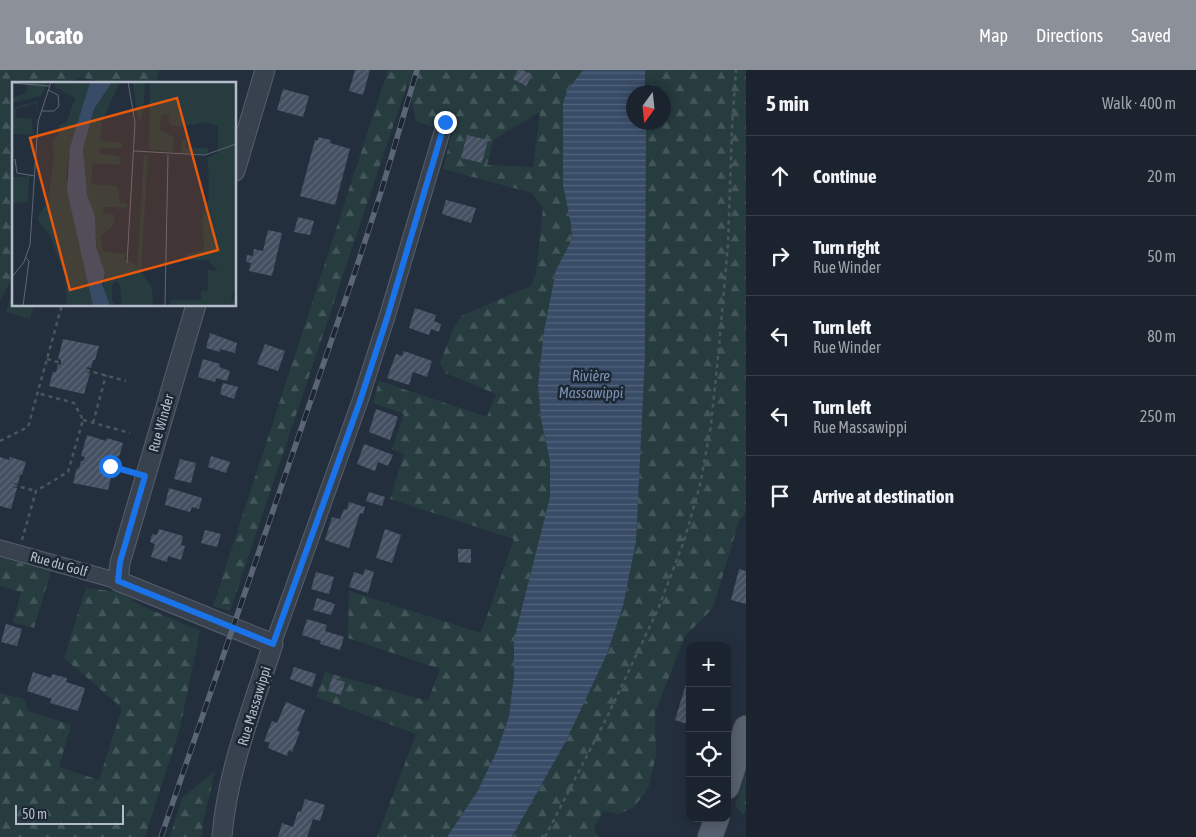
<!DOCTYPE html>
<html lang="en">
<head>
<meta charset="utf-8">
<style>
	:root { --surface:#1b232e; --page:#282f3a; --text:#f1f3f6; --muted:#a0a4aa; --line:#39404a; --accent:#8c9099 }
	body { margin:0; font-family:"Asap Condensed",sans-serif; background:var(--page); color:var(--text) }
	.controls { position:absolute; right:15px; bottom:15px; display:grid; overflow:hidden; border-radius:10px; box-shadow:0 2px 12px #0003 }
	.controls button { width:45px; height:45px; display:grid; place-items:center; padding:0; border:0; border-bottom:1px solid var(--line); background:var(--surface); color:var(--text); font:25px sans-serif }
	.compass { position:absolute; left:626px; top:15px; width:45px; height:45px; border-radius:50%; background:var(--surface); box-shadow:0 2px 12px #0003; rotate:195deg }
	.scale { position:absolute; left:15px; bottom:12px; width:109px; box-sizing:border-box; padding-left:5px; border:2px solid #b4bcc9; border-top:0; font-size:14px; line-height:18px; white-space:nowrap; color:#b4bcc9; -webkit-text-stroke:4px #1d2633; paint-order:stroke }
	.stop { position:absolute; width:15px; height:15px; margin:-11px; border:4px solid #1a73e8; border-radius:50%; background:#fff }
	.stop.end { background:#1a73e8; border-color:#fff; box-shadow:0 1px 5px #0008 }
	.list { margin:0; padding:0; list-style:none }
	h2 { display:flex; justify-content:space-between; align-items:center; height:65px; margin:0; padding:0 20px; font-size:21px }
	h2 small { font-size:16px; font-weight:400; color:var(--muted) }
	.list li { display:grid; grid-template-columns:32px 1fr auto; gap:15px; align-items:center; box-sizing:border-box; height:80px; padding:0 20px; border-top:1px solid var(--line) }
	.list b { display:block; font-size:19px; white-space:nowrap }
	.list p { margin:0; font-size:16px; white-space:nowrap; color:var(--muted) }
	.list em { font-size:16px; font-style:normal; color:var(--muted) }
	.icon { flex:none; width:28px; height:28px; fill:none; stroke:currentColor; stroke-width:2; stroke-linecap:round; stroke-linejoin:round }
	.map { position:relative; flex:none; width:746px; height:767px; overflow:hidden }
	header { display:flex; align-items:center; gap:30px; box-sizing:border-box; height:70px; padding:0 25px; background:var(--accent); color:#fff }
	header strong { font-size:24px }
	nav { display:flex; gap:28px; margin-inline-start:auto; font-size:18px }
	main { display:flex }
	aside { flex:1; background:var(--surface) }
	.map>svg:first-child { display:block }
	.green { fill:#263c3f }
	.forest { fill:url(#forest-firs); fill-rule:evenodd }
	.water { fill:url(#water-rules) }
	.building { fill:url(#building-hatch) }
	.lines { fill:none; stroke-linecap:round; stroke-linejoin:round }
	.minor-casing { stroke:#565f6c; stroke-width:17 }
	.tertiary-casing { stroke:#565f6c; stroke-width:21 }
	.primary-casing { stroke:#414a57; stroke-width:26 }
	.path { stroke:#44595c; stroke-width:2.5; stroke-dasharray:4 4; stroke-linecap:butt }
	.minor { stroke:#38414e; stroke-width:15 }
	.tertiary { stroke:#38414e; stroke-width:19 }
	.primary { stroke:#56606e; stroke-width:24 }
	.rail-casing { stroke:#5a6575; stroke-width:5.5 }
	.rail { stroke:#1d2633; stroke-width:4; stroke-dasharray:11; stroke-linecap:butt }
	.route { stroke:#1a73e8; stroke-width:6 }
	.labels { text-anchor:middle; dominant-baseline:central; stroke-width:5; stroke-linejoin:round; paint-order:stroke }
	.street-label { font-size:14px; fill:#b4bcc9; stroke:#1d2633 }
	.water-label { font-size:15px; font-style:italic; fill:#7c92b1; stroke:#1d2633 }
	.inset-road { fill:none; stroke:#5e6776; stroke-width:1 }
	.view { fill:#e8590c; fill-opacity:0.15; stroke:#e8590c; stroke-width:2.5 }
	.inset-edge { fill:none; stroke:#b4bcc9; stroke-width:2.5 }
</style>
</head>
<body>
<header>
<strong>Locato</strong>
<nav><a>Map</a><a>Directions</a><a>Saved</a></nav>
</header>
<main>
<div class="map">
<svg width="746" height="767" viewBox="0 0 746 767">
	<defs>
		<pattern id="forest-firs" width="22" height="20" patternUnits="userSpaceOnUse" patternTransform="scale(1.25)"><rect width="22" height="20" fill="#263c3f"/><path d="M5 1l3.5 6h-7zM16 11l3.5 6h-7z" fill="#435659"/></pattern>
		<pattern id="water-rules" width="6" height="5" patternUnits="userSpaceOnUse" patternTransform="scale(1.25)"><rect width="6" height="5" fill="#394c67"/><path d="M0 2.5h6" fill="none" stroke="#53647b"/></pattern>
		<pattern id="building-hatch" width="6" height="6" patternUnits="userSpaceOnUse" patternTransform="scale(1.25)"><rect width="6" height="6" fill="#455162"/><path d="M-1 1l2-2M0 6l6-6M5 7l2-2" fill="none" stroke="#5d6877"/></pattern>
	</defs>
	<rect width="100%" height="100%" fill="#242f3e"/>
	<!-- green -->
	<path class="green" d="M14 215V235H34L30 249 6 242Z"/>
	<!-- forest -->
	<path class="forest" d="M0 0H159L155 14H114L78 7 72 14H14V204L0 231Z
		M388 0H583L567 21 572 169 556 200 544 261 538 315 541 349 550 391V427L514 569V605L509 646 497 681 477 722 447 767H377L416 664 316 627 325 602 428 631 440 599 348 568 349 521 481 563 514 469 390 429 404 384 392 379 404 344 373 333 379 311 487 347 496 324 445 303 440 293 455 254 463 245 531 216 536 203 543 139 532 123 443 99 452 63 416 51 408 12 230 541 213 536ZM540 42 533 97 487 95 493 70Z
		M645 0H746V442L739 451 713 538 685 566 655 643 656 685 648 719 633 738 618 744 603 741 594 757 597 767H512L566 671 607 584 623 536 636 472 645 286 646 53 664 52V22H645Z
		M0 487 51 501 34 558 13 552 21 522 0 516Z
		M86 518 120 522 140 535 200 561 180 658 145 767H0V623L24 629 28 641 71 655 59 697 99 710 122 638 64 588Z
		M215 701 203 752 202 767H170L182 728Z
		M746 704V739L744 745 735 736Z"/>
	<!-- water -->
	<path class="water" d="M583 0H645V22H634V52L646 53V64L645 286 636 472 623 536 607 584 566 671 512 767H447L477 722 497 681 509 646 514 605V569L550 427V391L541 349 538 315 544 261 556 200 572 169 571 154 563 115V34L567 21Z"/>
	<!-- building -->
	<path class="building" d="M355 0H370L363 25 349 21Z
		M518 0H522L532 5 526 16 513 9Z
		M283 19 309 26 303 47 277 40Z
		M467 65 488 70 482 93 461 88Z
		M318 67 331 70 330 73 350 79 335 135 300 126 315 70H318Z
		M446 130 476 138 471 153 442 144Z
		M298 147 314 151 310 165 294 162Z
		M268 160 282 163 272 206 249 201 251 193 246 192 247 185 253 186 254 179 263 181Z
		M415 238 436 245 434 251 441 254 439 262 431 259 429 265 409 258Z
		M210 263 237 273 235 283 220 279V282L206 278Z
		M63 269 99 276 95 290H93L91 298 87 297 86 300V302L90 303 84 324 49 316 53 302H56L58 294 60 295 61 293V290L58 289Z
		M265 274 285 281 278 301 257 294Z
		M404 281 432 291 427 307 413 302 409 315 387 308 396 284 402 286Z
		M203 289 220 294 219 297 230 301 227 311 216 308 215 312 198 307Z
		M223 313 238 317 234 329 220 324Z
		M376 339 398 347 390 370 369 362Z
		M87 365 106 371 107 368 123 373 119 387 117 386 114 395 111 394 110 396V398L113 399 108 420 73 413 77 398 79 399 81 391H83L85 387 81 386Z
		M364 374 393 385 388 396 378 392 375 401 357 394Z
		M211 386 230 392 226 403 208 397Z
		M0 387 9 390 10 387 26 392 22 405H20L18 414 14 413 13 417 17 418 11 439 0 436Z
		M180 389 196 393 191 413 174 409Z
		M169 418 202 428 199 439 192 437 190 442 165 435Z
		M369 422 385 427 382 436 366 431Z
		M349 432 365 437 363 444 360 443 349 478 325 470 332 447 340 449 344 439 347 440Z
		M159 459 183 466 181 475 185 476 181 490 168 486 167 492 151 487 155 474 150 472 152 464 157 465Z
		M385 459 401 465 392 493 376 488Z
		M205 460 221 464 217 477 201 473Z
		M458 479H471V493L458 492Z
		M365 499 374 502 368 523 349 517 354 502 363 505Z
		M739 499 746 501V534L731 530Z
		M316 502 334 507 329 524 311 519Z
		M317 528 335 534 331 545 313 540Z
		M307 549 327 555 325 561 344 567 340 580 320 574 321 571 302 565Z
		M6 554 22 559 17 576 1 572Z
		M294 597 316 604 312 617 290 609Z
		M33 602 51 608 52 604 67 608 66 612 85 618 78 641 50 633 52 629 27 621Z
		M689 604H690V655L675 650Z
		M332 608 345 612 341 625 328 621Z
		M286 632 305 640 297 661 300 662 292 682 289 680 287 686 268 678 270 673 264 671 272 651 277 653Z
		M305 729 325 735 320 751 313 749 307 767H278L282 753 293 757 298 741 301 742Z"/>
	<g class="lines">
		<defs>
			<path id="minor" d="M0 478 118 511
				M273 574 360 331 387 247 445 52"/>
			<path id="tertiary" d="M235 101 265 0
				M196 235 120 493 118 511 273 574C253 637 227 701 222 767"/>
			<path id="primary" d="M727 717 746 658
				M710 767 717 748"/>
		</defs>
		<!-- minor casing -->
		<use href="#minor" class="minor-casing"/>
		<!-- tertiary casing -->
		<use href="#tertiary" class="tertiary-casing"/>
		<!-- primary casing -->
		<use href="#primary" class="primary-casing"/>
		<!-- path -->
		<path class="path" d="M47 289 61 293
			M86 300 126 311
			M83 350 130 363
			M93 353 106 305
			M0 371 28 357 62 235
			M110 396 130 402
			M13 415 36 421
			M22 470 36 421 68 402 83 350 74 333 37 323
			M545 767 608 645 658 539 684 471 700 415 711 355 719 277 728 174 732 58 736 0"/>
		<!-- minor -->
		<use href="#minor" class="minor"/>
		<!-- tertiary -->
		<use href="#tertiary" class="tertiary"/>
		<!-- primary -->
		<use href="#primary" class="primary"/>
		<defs>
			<path id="rail" d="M161 767 356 199 381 122 417 0"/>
		</defs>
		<!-- rail casing -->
		<use href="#rail" class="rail-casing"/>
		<!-- rail -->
		<use href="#rail" class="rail"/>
	</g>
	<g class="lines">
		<!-- route -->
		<path class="route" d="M110 396 145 406 120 492 118 511 273 574 360 331 387 248 445 52"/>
	</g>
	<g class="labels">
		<!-- street labels -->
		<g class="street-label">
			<text transform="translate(161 353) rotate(-74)">Rue Winder</text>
			<text transform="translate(59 494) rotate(16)">Rue du Golf</text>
			<text transform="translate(254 636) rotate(-73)">Rue Massawippi</text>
		</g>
		<!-- water labels -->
		<g class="water-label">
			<text x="591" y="305">Rivière<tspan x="591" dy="17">Massawippi</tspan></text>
		</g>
	</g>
	<!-- overview -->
	<g transform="translate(12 12)">
		<rect width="224" height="224" fill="#242f3e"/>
		<path d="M16 0H36L29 14 0 21V16L14 11ZM78 0 58 65 54 95 81 224H55L53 194 37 152 25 137 36 118 42 75 40 60 47 53V43L55 40 63 16 43 5 42 1ZM100 0H108L91 37 88 58 110 61V66H88L87 72 107 74 109 83 81 82 79 102 106 104 108 121 115 122V126L91 125V130L103 133 101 144 89 153 91 169 113 172V179L121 180 125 186 132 73H136L129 190 140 206 141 223 150 224H110L108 203 103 198 100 204V218L105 224H98L91 206 93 194 84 165 83 134 74 113 71 67 82 27ZM121 0H133L131 33 126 41ZM138 0H224V205L219 215 220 218 224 216V224L158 223 159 218H189V209L196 208V188L206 189 196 178H175V172L192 168 190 136 197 114 196 75 206 71V44L194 40 168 45 157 42V33H149L148 48 162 55 161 70 137 68ZM26 19 25 31 24 21 5 27 3 31 4 36H19L22 53 0 52V26ZM170 59H174V66H196V72L169 71ZM19 60 16 120 0 121V95H14L17 92Z" fill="#263c3f"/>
		<path d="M78 0H100L82 27 71 67 75 113 83 134 84 165 93 191 90 202 98 224H81L55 108 58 65Z" fill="#394c67"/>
		<path class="inset-road" d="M0 1 37 4M29 29H42L47 24 46 13 36 8M122 69 193 73 224 62M3 77 5 91 23 94M115 181 123 41 116 0M0 195 12 180 18 163 26 40 39 0M11 224 17 179 14 176M153 224 156 73"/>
		<path class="view" d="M165 16 206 168 58 208 18 56Z"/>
		<rect width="224" height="224" class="inset-edge"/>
	</g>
</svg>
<div class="controls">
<button>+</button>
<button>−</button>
<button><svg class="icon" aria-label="locate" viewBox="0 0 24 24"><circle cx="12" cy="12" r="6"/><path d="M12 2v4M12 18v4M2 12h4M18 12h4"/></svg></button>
<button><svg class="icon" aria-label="layers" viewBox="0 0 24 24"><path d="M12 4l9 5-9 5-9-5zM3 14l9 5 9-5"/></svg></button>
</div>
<svg class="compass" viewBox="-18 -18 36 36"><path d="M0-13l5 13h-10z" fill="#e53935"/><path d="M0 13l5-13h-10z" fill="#a0a4aa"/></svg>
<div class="scale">50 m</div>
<div class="stop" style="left:110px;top:396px"></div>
<div class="stop end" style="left:445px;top:52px"></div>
</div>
<aside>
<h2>5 min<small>Walk · 400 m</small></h2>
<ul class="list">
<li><svg class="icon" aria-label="ahead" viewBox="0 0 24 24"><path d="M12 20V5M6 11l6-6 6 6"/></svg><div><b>Continue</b></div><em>20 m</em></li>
<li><svg class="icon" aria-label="right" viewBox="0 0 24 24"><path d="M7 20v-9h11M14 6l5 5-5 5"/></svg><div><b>Turn right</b><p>Rue Winder</p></div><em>50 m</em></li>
<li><svg class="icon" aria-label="left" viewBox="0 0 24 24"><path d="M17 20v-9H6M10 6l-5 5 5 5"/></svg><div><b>Turn left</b><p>Rue Winder</p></div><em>80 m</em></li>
<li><svg class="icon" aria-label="left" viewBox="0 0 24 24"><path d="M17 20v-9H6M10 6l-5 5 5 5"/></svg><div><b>Turn left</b><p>Rue Massawippi</p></div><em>250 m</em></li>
<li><svg class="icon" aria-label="arrive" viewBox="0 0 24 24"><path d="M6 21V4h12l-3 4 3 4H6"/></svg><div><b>Arrive at destination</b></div></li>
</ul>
</aside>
</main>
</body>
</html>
